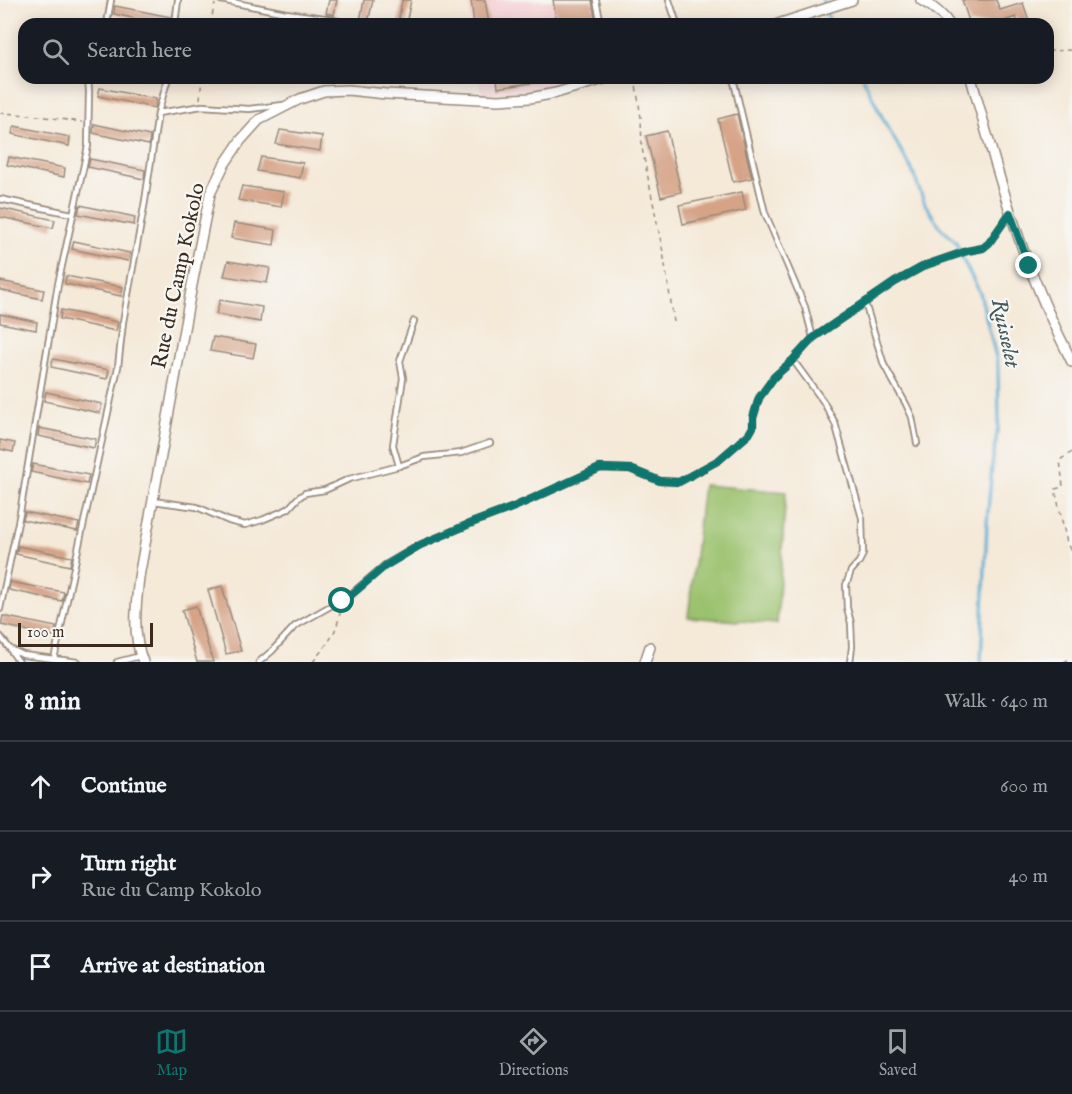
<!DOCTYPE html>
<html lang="en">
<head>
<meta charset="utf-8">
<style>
	:root { --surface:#171b24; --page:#242831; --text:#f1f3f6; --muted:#9ea1a6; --line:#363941; --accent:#0f766e }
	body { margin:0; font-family:"IM FELL English",serif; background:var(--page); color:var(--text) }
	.scale { position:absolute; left:18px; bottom:15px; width:135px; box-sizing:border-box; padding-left:6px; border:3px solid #3b2a1e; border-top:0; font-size:16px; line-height:21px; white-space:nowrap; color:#3b2a1e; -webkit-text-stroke:4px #f6f6f2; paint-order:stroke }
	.stop { position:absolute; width:18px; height:18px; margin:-14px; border:4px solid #0f766e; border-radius:50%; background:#fff }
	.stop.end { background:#0f766e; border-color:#fff; box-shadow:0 2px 6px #0008 }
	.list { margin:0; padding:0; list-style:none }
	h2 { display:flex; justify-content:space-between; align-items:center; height:78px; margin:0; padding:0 24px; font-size:26px }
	h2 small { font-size:20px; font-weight:400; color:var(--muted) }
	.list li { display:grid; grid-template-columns:39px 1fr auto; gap:18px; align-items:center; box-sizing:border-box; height:90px; padding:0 24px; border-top:2px solid var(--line) }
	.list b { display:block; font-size:22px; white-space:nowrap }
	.list p { margin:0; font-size:20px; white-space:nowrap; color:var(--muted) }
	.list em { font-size:20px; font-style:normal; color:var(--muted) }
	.icon { flex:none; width:33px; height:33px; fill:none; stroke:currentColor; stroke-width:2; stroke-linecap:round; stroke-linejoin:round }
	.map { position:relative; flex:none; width:1072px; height:662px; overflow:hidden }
	.search { position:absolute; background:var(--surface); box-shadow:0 3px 15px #0003; left:18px; right:18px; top:18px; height:66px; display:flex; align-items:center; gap:15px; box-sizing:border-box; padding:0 21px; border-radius:18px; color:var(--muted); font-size:22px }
	.sheet { height:348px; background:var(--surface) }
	nav { display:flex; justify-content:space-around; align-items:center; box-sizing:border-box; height:84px; border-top:2px solid var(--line); background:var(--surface); font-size:16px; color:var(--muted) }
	nav a { display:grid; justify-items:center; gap:3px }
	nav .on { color:var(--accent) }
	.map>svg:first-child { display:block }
	.built { fill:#f7cfd3 }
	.green { fill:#9ac16c; stroke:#6a7645; stroke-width:1.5 }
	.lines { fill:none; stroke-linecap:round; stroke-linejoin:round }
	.stream { stroke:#55abd2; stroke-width:3 }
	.building { fill:#d6a386 }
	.lane-casing { stroke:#988a7b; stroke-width:8 }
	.street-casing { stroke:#988a7b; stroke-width:12 }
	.path { stroke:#988a7b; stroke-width:1.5; stroke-dasharray:4.5 4.5; stroke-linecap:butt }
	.lane { stroke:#fff; stroke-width:4.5 }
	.street { stroke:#fff; stroke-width:9 }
	.route { stroke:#0f766e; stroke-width:8 }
	.labels { text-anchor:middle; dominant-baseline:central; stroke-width:4.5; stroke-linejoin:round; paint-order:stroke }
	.street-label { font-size:21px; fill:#3b2a1e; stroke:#f6f6f2 }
	.water-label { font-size:22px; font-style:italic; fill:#44575d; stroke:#f6f6f2 }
</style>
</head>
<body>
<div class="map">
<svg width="1072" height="662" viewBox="0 0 1072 662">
	<rect width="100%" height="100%" fill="#f6f6f2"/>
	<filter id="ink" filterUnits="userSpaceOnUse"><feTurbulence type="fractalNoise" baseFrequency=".0167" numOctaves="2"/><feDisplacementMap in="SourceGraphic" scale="12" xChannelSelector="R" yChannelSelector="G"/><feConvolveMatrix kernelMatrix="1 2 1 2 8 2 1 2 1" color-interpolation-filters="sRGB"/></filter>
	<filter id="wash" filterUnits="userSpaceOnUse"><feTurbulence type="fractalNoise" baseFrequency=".008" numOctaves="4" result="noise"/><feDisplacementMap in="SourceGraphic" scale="24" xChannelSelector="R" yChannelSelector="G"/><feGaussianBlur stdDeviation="1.35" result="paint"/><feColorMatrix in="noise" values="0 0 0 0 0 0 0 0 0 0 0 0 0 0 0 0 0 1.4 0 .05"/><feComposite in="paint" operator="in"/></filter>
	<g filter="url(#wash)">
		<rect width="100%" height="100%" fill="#f5e9d8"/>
		<!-- built -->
		<path class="built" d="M468 0H596L601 24H471Z
			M479 78H597L568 85 481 95Z"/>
		<!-- green -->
		<path class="green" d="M703 485 786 492 777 624 688 617Z"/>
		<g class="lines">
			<!-- stream -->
			<path class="stream" d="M823 0 830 24
				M863 78 886 125 911 168 925 204 941 228 956 242 961 256 980 293 998 365 999 421 992 466 987 522 981 662"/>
		</g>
		<g id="blocks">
			<!-- building -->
			<path class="building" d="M329 0H337L334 15 326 13Z
				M364 0H373L368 23 360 21Z
				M402 0H411L406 24H398Z
				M471 0H485L489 24H474Z
				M553 0H592L596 24H557Z
				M962 0H996L1000 10 1023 3 1030 24H1018L1016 17 994 24H970Z
				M115 6 171 17V24H160L114 14Z
				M497 78H537V82L498 88Z
				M100 88 156 99 155 108 98 96Z
				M737 114 752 178 733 182 718 119Z
				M94 124 150 136 149 145 93 133Z
				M14 126 70 137 69 146 12 134Z
				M280 130 322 136 320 151 276 144Z
				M667 131 681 192 661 197 646 136Z
				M9 157 65 168 64 177 7 165Z
				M261 157 303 163 300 178 257 171Z
				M90 159 145 170 144 179 88 167Z
				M242 186 284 192 281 207 238 200Z
				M742 192 746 210 683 224 679 205Z
				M80 205 135 217 134 225 78 214Z
				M0 208 55 220 53 228 0 217Z
				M234 223 276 230 274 245 231 238Z
				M74 241 130 253 128 261 72 249Z
				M228 261 270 268 267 283 224 276Z
				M66 276 123 287 121 296 65 284Z
				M0 281 44 290 42 299 0 290Z
				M220 300 262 307 260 322 216 314Z
				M61 310 118 322 116 331 60 319Z
				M0 314 37 322 36 330 0 323Z
				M213 337 256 344 253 358 210 351Z
				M53 359 109 370 107 379 51 367Z
				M46 392 102 404 100 413 44 401Z
				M39 428 96 439 94 448 38 436Z
				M0 440 15 443 13 452 0 449Z
				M33 464 89 475 87 484 31 472Z
				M25 512 79 523 77 531 23 520Z
				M18 546 72 557 70 566 16 554Z
				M10 582 64 592 62 601 9 590Z
				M222 586 241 651 226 654 208 590Z
				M196 606 213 662H197L182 610Z
				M3 616 56 627 54 636 1 625Z"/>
		</g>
	</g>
	<g filter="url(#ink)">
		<use href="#blocks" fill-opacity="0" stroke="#988a7b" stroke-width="1.5"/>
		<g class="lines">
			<defs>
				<path id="lane" d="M221 0 286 13 325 18 342 22
					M596 0 601 24
					M669 0 677 24
					M107 24 111 0
					M175 24 178 0
					M733 78 765 213 805 307 813 338
					M158 113 202 106 249 109 283 105
					M0 199 72 214
					M865 303 884 365 906 404 912 417 917 443
					M793 360 823 401 835 423 862 518 863 554 859 562 851 571 846 585 847 608 851 623 852 647 850 662
					M399 466 393 445 403 378 400 361 414 321
					M153 501 197 507 229 521 245 525 262 520 288 509 298 498 305 493 325 490 349 479 399 466 424 457 461 453 490 443
					M0 609 20 513 58 284 88 146 89 91 88 78
					M0 636 10 649 23 655 78 662
					M11 651 19 662
					M54 659 118 367 123 322 145 201 158 113 168 78
					M117 662 140 656
					M259 662 272 651 295 626 350 595 385 565 420 545 474 522 514 507 600 468 630 469 660 481 679 482 719 460 749 434 753 427V418L759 398 774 377 793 360 813 338 895 282 926 265 967 251 983 248 989 243 1010 213"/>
				<path id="street" d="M921 0C932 6 942 13 949 24
					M778 24 852 0
					M971 78C984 123 996 169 1011 214 1027 265 1048 315 1072 362
					M143 662C132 635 136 604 139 577L192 285 210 194 224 165 241 140 259 120 300 99 324 91 348 90 386 94 499 100 530 98 556 93 607 78
					M645 662 650 647"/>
			</defs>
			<!-- lane casing -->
			<use href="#lane" class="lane-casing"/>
			<!-- street casing -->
			<use href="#street" class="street-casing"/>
			<!-- path -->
			<path class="path" d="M210 24 215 4
				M1048 51 1072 50
				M635 78 641 118 642 148 663 252 674 322
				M200 99 202 78
				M0 113 31 115 82 122
				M1072 452 1060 460 1063 487 1055 489 1067 543 1072 554
				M313 662C329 640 336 637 341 608
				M1064 662 1072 658"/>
			<!-- lane -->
			<use href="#lane" class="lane"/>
			<!-- street -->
			<use href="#street" class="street"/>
		</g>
	</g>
	<g class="lines" filter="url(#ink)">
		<!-- route -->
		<path class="route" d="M342 601 350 596 385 566 420 545 474 522 514 507 600 468 630 469 660 481 679 482 719 460 749 434 753 427V418L759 398 774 377 793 360 813 338 895 282 926 265 967 251 983 248 989 243 1010 213 1029 266"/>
	</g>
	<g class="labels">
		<!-- street labels -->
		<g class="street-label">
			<text transform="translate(179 276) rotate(-78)">Rue du Camp Kokolo</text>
		</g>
		<!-- water labels -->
		<g class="water-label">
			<text transform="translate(1005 333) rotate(78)">Ruisselet</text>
		</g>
	</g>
</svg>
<div class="scale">100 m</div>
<div class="stop" style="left:342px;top:601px"></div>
<div class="stop end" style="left:1029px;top:266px"></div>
<div class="search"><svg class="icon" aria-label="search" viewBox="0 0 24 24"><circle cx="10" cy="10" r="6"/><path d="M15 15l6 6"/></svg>Search here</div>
</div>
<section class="sheet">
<h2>8 min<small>Walk · 640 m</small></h2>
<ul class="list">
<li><svg class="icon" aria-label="ahead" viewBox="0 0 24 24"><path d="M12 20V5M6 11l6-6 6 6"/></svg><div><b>Continue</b></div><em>600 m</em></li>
<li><svg class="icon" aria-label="right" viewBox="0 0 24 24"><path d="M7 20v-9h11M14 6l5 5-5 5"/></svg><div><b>Turn right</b><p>Rue du Camp Kokolo</p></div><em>40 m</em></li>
<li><svg class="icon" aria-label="arrive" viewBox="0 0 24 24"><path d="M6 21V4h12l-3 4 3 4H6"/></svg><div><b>Arrive at destination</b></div></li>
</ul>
</section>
<nav>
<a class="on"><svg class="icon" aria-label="map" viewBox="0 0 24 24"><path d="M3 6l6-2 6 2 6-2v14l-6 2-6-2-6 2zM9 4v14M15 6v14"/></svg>Map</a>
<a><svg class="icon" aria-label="directions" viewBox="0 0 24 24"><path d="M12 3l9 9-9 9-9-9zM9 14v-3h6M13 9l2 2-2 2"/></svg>Directions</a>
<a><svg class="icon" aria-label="saved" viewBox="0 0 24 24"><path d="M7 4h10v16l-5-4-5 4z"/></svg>Saved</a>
</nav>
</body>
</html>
